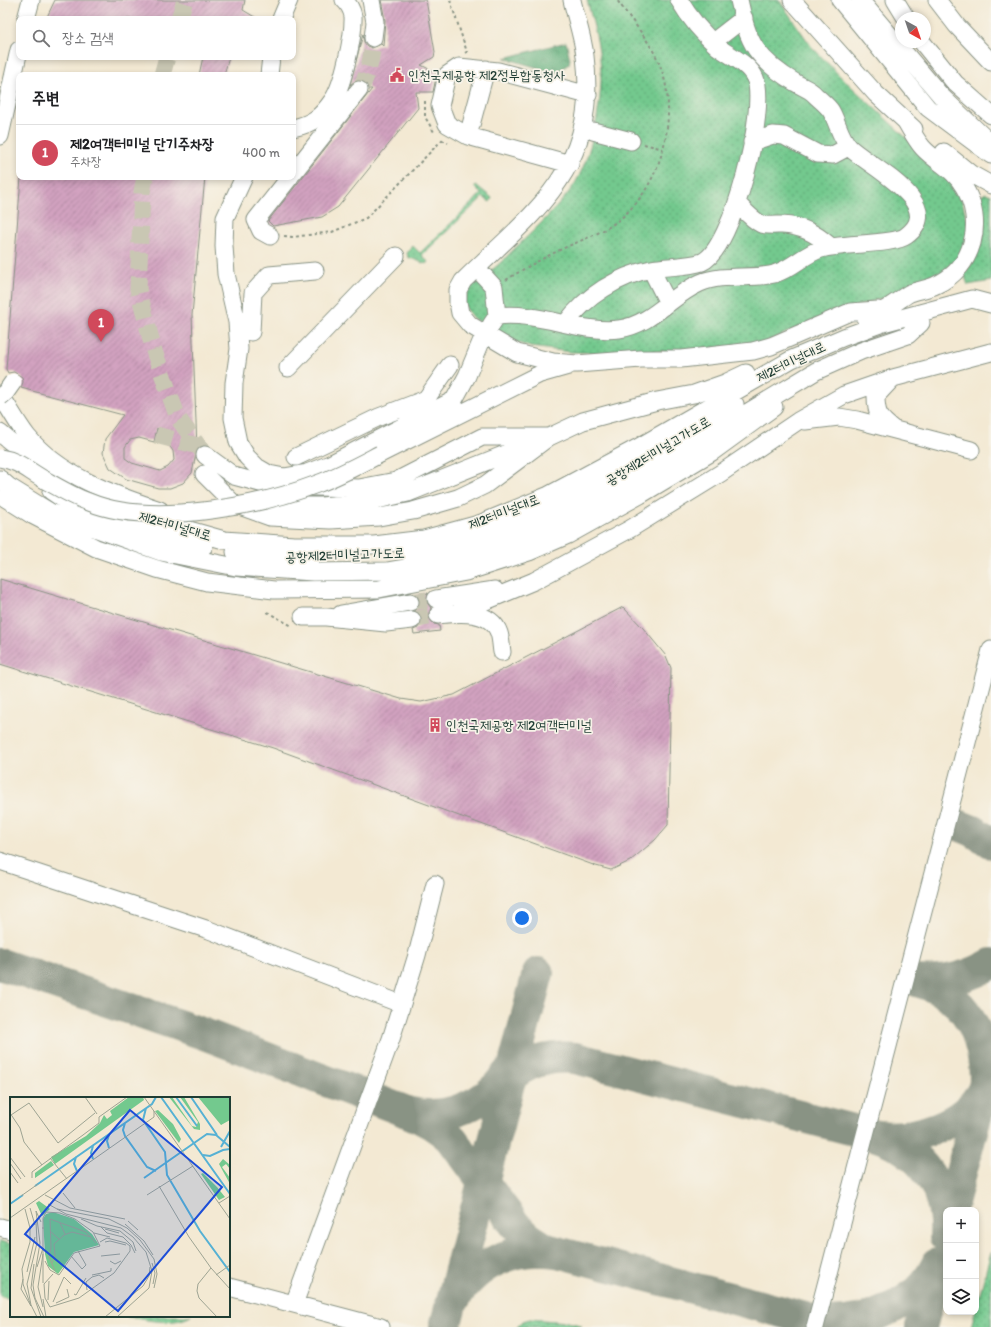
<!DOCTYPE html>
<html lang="ko">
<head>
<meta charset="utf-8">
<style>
	:root { --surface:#fff; --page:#f2f2f2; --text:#202124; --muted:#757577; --line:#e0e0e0; --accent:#d1495b }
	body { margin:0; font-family:Itim,"Poor Story",sans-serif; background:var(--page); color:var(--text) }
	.controls { position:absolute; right:12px; bottom:12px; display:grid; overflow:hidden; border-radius:8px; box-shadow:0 2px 6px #0003 }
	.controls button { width:36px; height:36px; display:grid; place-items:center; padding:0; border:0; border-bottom:1px solid var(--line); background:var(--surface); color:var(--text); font:20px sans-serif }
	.compass { position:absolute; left:895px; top:12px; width:36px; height:36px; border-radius:50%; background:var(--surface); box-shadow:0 2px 6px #0003; rotate:140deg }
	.you { position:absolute; left:522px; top:918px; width:14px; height:14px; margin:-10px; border:3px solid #fff; border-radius:50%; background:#1a73e8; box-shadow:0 0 0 6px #1a73e833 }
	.badge { display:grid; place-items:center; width:26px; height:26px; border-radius:50%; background:var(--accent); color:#fff; font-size:13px; font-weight:700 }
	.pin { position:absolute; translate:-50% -33px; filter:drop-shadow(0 1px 2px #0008) }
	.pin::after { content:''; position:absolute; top:21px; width:14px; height:12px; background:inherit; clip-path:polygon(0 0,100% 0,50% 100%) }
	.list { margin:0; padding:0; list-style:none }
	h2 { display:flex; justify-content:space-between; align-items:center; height:52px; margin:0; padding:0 16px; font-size:17px }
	h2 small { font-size:13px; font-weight:400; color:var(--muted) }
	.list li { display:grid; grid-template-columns:26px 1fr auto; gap:12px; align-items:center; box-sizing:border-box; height:56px; padding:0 16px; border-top:1px solid var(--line) }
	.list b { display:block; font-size:15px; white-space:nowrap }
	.list p { margin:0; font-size:13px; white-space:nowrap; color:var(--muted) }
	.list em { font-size:13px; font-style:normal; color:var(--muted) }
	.icon { flex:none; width:22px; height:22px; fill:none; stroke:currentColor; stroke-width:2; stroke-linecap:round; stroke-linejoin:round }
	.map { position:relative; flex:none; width:991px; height:1327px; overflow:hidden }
	.search { position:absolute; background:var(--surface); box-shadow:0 2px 6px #0003; left:16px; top:16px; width:280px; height:44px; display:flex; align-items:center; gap:10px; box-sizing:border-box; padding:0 14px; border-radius:8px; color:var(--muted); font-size:15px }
	.panel { position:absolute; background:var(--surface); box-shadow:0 2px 6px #0003; left:16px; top:72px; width:280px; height:108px; border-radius:8px }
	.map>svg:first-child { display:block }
	.green { fill:url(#green-dots); stroke:#498361 }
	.forest { fill:url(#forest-crowns); stroke:#3e7556 }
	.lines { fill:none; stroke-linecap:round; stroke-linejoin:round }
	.taxiway { stroke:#899384; stroke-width:32 }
	.building { fill:url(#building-hatch); fill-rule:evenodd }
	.minor-tunnel { stroke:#c9c7b3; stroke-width:17; stroke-dasharray:17 8; stroke-linecap:butt }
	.minor-casing { stroke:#899384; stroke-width:19 }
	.path { stroke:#899384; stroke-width:2; stroke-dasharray:3 3; stroke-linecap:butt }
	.minor { stroke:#fff; stroke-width:17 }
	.minor-bridge-casing { stroke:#899384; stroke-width:19; stroke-linecap:butt }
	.minor-bridge { stroke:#fff; stroke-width:17 }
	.labels { text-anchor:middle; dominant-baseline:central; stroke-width:3.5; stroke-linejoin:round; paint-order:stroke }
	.poi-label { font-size:14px; fill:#1f3d34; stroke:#f7f3e8; text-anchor:start }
	.street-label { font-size:14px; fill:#1f3d34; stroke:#f7f3e8 }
	.inset-river { fill:none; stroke:#56b1d4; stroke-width:2 }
	.inset-road { fill:none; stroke:#9ea493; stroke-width:1 }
	.view { fill:#1d4ed8; fill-opacity:0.15; stroke:#1d4ed8; stroke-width:2 }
	.inset-edge { fill:none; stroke:#1f3d34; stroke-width:2 }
</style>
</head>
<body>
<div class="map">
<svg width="991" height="1327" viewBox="0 0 991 1327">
	<defs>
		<pattern id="green-dots" width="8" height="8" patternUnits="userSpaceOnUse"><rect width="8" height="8" fill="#73c98e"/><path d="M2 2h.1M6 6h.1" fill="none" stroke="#5ea475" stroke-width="1.8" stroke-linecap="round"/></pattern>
		<pattern id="forest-crowns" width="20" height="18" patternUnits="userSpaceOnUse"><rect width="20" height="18" fill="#5ead79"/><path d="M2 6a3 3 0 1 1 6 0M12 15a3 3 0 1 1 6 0" fill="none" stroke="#4d8e64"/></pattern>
		<pattern id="building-hatch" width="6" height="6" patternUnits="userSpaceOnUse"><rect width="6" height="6" fill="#d2a2c0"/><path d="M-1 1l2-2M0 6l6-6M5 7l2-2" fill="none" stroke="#aa859d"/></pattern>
	</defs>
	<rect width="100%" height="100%" fill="#f7f3e8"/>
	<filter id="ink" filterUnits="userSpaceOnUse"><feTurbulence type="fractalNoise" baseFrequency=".025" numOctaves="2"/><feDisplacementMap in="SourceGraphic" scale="8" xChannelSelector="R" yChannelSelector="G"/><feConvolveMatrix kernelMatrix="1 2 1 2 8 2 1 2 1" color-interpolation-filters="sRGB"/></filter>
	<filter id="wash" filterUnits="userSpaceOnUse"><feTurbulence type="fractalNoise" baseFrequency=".012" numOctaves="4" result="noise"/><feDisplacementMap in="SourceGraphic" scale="16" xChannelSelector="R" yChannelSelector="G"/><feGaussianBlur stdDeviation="0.9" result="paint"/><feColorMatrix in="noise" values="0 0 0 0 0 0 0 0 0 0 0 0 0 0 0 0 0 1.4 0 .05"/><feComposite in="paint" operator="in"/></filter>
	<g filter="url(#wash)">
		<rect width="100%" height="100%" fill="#f3e9d3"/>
		<!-- green -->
		<path class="green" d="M587 0H779L811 46 841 77 958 186 970 231 957 260 932 282 812 321 762 344 723 349 616 353 571 352 530 347 502 337 472 317 464 305C470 272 481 282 501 262 525 238 552 215 572 188 592 160 605 93 600 59 598 39 592 19 587 0Z
			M476 185 492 198 490 202 483 197 422 255 428 262 426 264 408 257 407 253 413 246 420 253 481 194 474 187Z
			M986 193 991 195V281L968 285 964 274C985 247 988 229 979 197Z
			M0 1241 11 1244V1299L0 1296Z
			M991 1252V1327H971Z
			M122 1316H191C170 1327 144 1319 122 1316Z
			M530 1319 568 1322 581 1325V1327H517L523 1321Z"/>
		<!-- forest -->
		<path class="forest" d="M566 42 570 59 569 64 555 73 505 58Z"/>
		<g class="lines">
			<!-- taxiway -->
			<path class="taxiway" d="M958 825 973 831 991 843
				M0 964 204 1034 407 1112C425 1119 440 1127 453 1141L516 1226 529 1238 546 1249 839 1327
				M917 981C967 995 985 1034 985 1083
				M918 981C944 983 969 977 991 964
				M493 1091C519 1067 539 1055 575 1058L877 1136C922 1151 948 1189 945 1236
				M412 1113C447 1121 486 1104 506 1075
				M878 1136C915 1140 965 1125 983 1090
				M951 1210 991 1060
				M455 1298C477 1263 514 1246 555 1252
				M827 1323C870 1323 919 1304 937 1264
				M445 1327 538 973
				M921 1327 936 1271"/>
		</g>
		<g id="blocks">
			<!-- building -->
			<path class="building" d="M55 0H245L243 10 258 19H46Z
				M381 0H426L435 52 434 57 421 65 437 73 433 92H416L418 108 338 207 322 217 273 226 268 221 372 89H369L366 82 361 80 355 81 350 85 363 34 364 42 367 46 372 48 381 44 383 46 385 20Z
				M203 57H229L224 75H199Z
				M21 177H205L192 315 197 449 192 473 183 483 170 488H158L126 479 110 468 103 453 105 439 123 415 21 388 23 382 22 377 14 372 8 373 6 369ZM157 428 173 451 174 460 168 467 160 471 132 463 125 458V447L130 440 139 438 154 442Z
				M0 579 401 699 421 702 454 695 623 607 643 628 666 656 671 668 668 825 655 840 630 861 611 870 596 866 273 748 0 664Z
				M428 593 426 601 431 608 428 616 434 624 439 625 440 631 414 634 413 630 418 628 422 619 420 614 415 611 419 605 420 600 416 595Z"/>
		</g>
	</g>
	<g filter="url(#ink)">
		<use href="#blocks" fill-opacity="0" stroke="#899384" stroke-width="1"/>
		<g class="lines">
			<!-- minor-tunnel -->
			<path class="minor-tunnel" d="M179 19 185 0
				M162 75 167 57
				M359 90C369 75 372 56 373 38
				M145 177 142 192 138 289 154 351 178 418 205 455
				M156 435 198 446
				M410 602 436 599
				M412 620 438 615"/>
			<defs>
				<path id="minor" d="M371 0 375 22 373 38
					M572 0C576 18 583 38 585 56 599 169 536 210 463 281L458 290V302L460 313 470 325 517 353 553 362 577 364 641 359H681L753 351 771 346 850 312 878 310
					M792 0 876 94 914 129
					M840 0 928 108 991 155
					M860 0 941 96 988 141
					M895 0 906 18
					M937 0 957 26 991 62
					M26 19 31 0
					M281 19 289 0
					M713 42 744 18
					M922 42 955 83 991 115
					M269 75 271 57
					M293 128C312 124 321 117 332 101 343 87 354 34 353 16 352 10 348 3 344 0
					M593 131 631 141
					M0 136 19 50
					M468 136 486 69
					M752 142 773 135 784 136 818 154 833 155 848 147
					M944 152 971 174 991 185
					M570 164 468 136 447 124 440 106 447 75 459 67 498 71 588 95
					M293 173 359 90
					M244 177 225 218 224 246 226 274 237 322 239 349 234 383 233 418 238 442 247 457 257 467 269 474 284 477 307 473 330 464 454 400 467 376 481 342
					M737 203C744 210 751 219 761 224 767 226 776 225 782 225 802 226 815 233 830 246
					M270 236 261 231 256 220 290 177
					M651 269 668 303
					M483 275 494 287 497 316 491 325
					M497 316C539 311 581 334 619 329 653 324 670 296 700 283 723 273 750 280 774 274 792 269 804 254 821 249 840 243 894 245 906 236 949 205 869 166 850 148 840 138 838 123 831 111 827 105 820 100 815 95 810 89 802 87 796 83 782 75 766 63 756 49 746 34 743 17 739 0
					M865 318C871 316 878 313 884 310 893 305 901 298 910 293 918 290 928 289 936 285 974 268 985 221 964 187 955 170 936 162 923 148 916 140 911 130 906 122
					M566 323C586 296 618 276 651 269 666 266 688 267 702 262 733 249 768 107 755 78 748 63 730 56 718 47 703 34 689 17 679 0
					M251 332 253 293 269 275 315 271
					M288 368 396 256
					M891 380 876 396C876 414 879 418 893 429
					M0 394C9 408 17 423 27 436 60 476 112 494 160 510L163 515
					M805 421 839 417 857 420 971 450
					M0 433 49 473 63 481
					M380 454 540 374 568 366
					M205 455 234 476 271 486 359 488 396 481 482 437H549
					M296 457 379 417 426 399 450 365
					M204 474 234 504 270 517 331 520 379 517 413 511 458 498 485 485 549 437 583 421 657 401 694 394 725 383 746 373
					M0 479 8 486 50 512 161 552 236 567 313 572 387 571 467 557 545 528 608 497 816 371 861 351 908 335 921 323
					M51 491 81 511 144 532 204 546
					M5 498 32 515 96 548 157 569 207 582 274 590 379 589 466 572 529 552 568 535 640 495 712 452 774 407
					M276 506H321L368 502 408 493 528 445
					M136 515 224 540 294 545H374L424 539 479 524 549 495 637 448 792 359 844 337 883 323 972 299 991 304
					M235 552 279 557H313
					M409 553C501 542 587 497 666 448 689 434 711 418 735 404
					M436 599 495 590
					M457 613 534 581 630 529 721 473 798 421 844 395 893 378 991 352
					M341 614 410 602
					M438 615C457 613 491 609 499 633 501 639 501 646 502 652
					M303 617H326L386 623 412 620
					M0 861 209 930 401 1004
					M0 1227 11 1230
					M229 1287 381 1327
					M294 1304 391 1039 417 955 435 884
					M815 1327 991 650"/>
			</defs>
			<!-- minor casing -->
			<use href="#minor" class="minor-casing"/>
			<!-- path -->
			<path class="path" d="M450 0 467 52 465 53
				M425 101V117L434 132
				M442 140 448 143
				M644 144 663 149
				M284 236 293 237 332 232 366 218 442 140 440 138
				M506 280C525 268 543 258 562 249 581 240 600 234 616 222 659 191 678 124 663 74 655 46 633 23 617 0
				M267 612 292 626"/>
			<!-- minor -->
			<use href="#minor" class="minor"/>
			<defs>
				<path id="minor-bridge" d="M0 397 6 392 13 382
					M0 458C20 461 28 471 45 480 59 488 74 497 89 502 149 527 257 507 317 484 339 476 359 465 380 454"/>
			</defs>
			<!-- minor-bridge casing -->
			<use href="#minor-bridge" class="minor-bridge-casing"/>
			<!-- minor-bridge -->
			<use href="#minor-bridge" class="minor-bridge"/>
		</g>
	</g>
	<!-- icons -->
	<defs>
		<symbol id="civic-bare" viewBox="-9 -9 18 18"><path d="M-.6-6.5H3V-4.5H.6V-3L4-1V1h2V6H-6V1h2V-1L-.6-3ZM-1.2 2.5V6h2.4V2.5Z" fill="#d1495b" stroke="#f7f3e8" stroke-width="2.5" paint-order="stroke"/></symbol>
		<symbol id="building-bare" viewBox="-9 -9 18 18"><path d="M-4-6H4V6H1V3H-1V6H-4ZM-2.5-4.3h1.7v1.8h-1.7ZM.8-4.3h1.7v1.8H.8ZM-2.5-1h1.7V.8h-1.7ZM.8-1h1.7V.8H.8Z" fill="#d1495b" stroke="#f7f3e8" stroke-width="2.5" paint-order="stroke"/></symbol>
	</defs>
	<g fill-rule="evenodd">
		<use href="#civic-bare" x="387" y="65" width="20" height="20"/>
		<use href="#building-bare" x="425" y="715" width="20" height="20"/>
	</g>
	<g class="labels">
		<!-- poi labels -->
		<g class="poi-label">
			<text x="408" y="75">인천국제공항 제2정부합동청사</text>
			<text x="446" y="725">인천국제공항 제2여객터미널</text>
		</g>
		<!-- street labels -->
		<g class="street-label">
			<text transform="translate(791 362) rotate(-26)">제2터미널대로</text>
			<text transform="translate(658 451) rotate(-31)">공항제2터미널고가도로</text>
			<text transform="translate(504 512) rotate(-21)">제2터미널대로</text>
			<text transform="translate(175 526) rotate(16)">제2터미널대로</text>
			<text transform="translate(345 555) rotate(-2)">공항제2터미널고가도로</text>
		</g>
	</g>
	<!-- overview -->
	<g transform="translate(10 1097)">
		<rect width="220" height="220" fill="#f3e9d3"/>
		<path d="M119 0H133L134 3 45 67 41 60 76 39 90 26 94 18 97 22 102 18 100 14ZM159 0H162L182 29 186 30 188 25 170 0H174L190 27V33L184 32ZM188 0H220V23L211 28ZM148 13 163 27 171 42 169 46 145 14ZM213 62 220 68V72L216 67 212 70 220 81V87L209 67ZM41 64 44 68 25 81V76ZM193 76 207 90 215 100 209 103 191 77ZM29 104 40 112 32 119 26 106ZM43 115 64 122 82 137 89 148 64 155 48 177 38 169 35 157 33 122 36 117Z" fill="#73c98e"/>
		<path class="inset-river" d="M151 0 220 97M166 0 187 29M181 0 207 38M136 11 133 23 155 55 157 78 190 134 220 175M115 26 113 33 115 39 137 70 146 74M211 50 220 34M99 51 97 44 99 38M193 58 200 59 213 53 220 52M66 60 64 67 67 74M83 62 81 56 83 49M134 81 197 37 206 38 220 50M25 89 142 7 146 0M0 107 13 98"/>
		<path class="inset-road" d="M75 0 87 17M134 0 220 122M0 16 10 31 14 45 32 68M1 18 19 6 48 46 85 16M0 60 15 80M40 61 57 82M0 66 11 82M0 75 8 86M22 81V75L73 38 89 26V20L117 0M149 89 179 140 201 171 220 192M53 96 65 111M35 98 60 111 115 122M137 98 183 69M11 99 28 87M209 106 220 99M38 107 56 117 111 131 123 140 136 155 142 174 139 191 107 220M20 111 25 128M47 112 99 122 117 131 130 143 144 162 147 177 144 191M26 114 30 146 23 188 25 201 34 220M26 114 31 125M0 121 144 20V14M71 122 87 129 110 134 123 145 126 154M26 124 27 146 17 187 21 208 27 220M118 124 128 133M50 126 55 137M115 127 134 144 143 158M33 130V186M91 130 97 136 113 140 121 148 125 156M33 132V121L36 115 50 116M95 132 109 136M40 134 49 142M84 136 100 140M95 145 100 144 116 148M33 157 28 190 33 210M61 159 72 172 76 168 68 154M91 159 110 157M35 164 40 173 49 178 64 156 90 149 83 135 65 122 50 116M100 164 105 167 111 164M42 166 45 159 44 147 54 138 62 135 81 140M142 166 145 176 143 187M24 167 21 191 31 220M27 170 33 151M201 171 188 187 187 194 189 201 207 220M45 174 39 160 41 150 40 122 76 135 86 146M17 175 25 140M43 177 34 187 35 201 40 210 69 201 104 176 120 154V149L116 146 97 141 90 145M82 178 101 174V171M206 178 220 168M13 182 11 192 21 209 13 187V182L12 172 20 145V131L15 112M77 193 76 185 82 180 89 178 94 181M64 197 66 198 76 181M33 202 36 220M38 203 39 184M43 205 54 180 61 187M46 206 59 200 57 192M95 220 133 189 139 179 140 170"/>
		<path class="view" d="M120 13 212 90 108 214 15 137Z"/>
		<rect width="220" height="220" class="inset-edge"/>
	</g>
</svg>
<div class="controls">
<button>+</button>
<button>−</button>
<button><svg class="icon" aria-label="layers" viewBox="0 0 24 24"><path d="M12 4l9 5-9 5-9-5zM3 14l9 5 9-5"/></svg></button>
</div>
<svg class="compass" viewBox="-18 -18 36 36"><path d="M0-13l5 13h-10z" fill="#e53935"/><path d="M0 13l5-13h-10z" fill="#757577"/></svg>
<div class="you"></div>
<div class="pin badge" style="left:101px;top:342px">1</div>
<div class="search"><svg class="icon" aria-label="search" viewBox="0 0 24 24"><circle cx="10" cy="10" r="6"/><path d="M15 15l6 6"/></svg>장소 검색</div>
<section class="panel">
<h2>주변<small></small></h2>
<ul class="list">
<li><span class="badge">1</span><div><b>제2여객터미널 단기주차장</b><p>주차장</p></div><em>400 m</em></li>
</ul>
</section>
</div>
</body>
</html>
